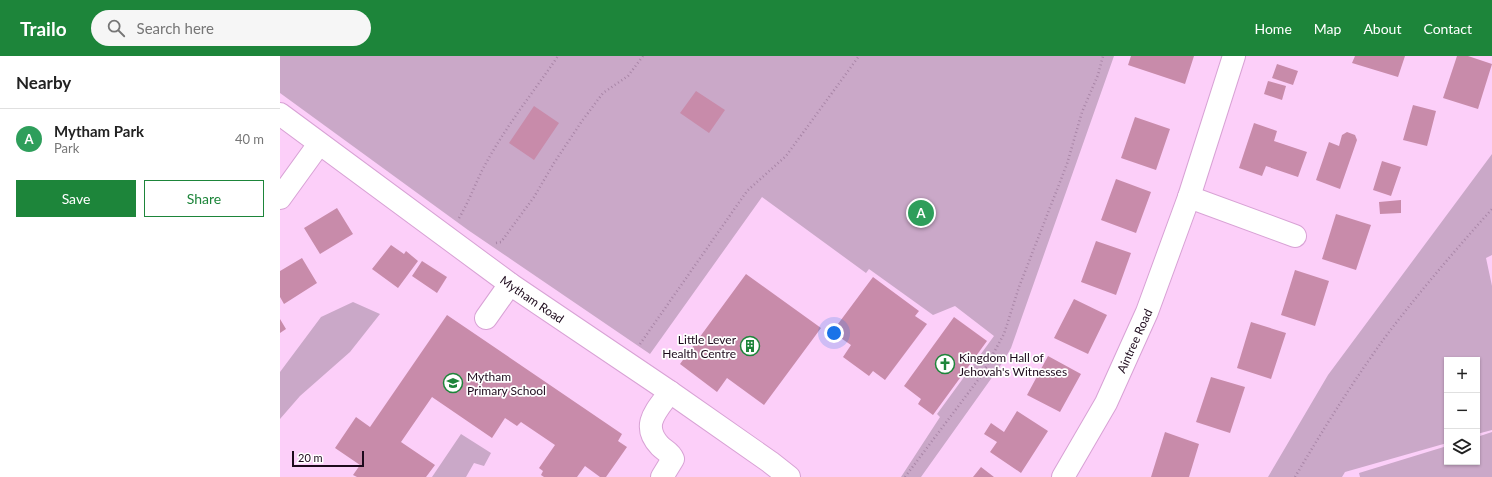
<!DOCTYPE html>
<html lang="en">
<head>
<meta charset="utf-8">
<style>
	:root { --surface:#fff; --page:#f6f6f6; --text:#222; --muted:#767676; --line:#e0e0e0; --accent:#1d853a }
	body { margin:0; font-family:Lato,sans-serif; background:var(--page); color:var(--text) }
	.controls { position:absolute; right:12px; bottom:12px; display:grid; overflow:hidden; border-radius:0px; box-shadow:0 1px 3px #0004 }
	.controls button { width:36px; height:36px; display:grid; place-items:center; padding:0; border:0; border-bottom:1px solid var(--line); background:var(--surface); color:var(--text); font:20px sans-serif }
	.scale { position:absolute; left:12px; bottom:10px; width:72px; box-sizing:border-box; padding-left:4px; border:2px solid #1d0a1c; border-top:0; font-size:11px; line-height:14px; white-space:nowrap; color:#1d0a1c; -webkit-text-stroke:3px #fff; paint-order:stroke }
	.you { position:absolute; left:554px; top:277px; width:14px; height:14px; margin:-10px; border:3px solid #fff; border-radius:50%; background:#1a73e8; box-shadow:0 0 0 6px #1a73e833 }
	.badge { display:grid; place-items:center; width:26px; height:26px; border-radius:50%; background:var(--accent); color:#fff; font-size:13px; font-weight:700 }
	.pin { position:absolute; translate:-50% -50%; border:2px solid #fff; box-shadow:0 1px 4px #0006 }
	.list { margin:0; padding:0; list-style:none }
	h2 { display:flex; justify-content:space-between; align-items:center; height:52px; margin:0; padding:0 16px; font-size:17px }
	h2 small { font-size:13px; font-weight:400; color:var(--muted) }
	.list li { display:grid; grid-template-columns:26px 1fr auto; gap:12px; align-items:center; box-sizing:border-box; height:60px; padding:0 16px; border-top:1px solid var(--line) }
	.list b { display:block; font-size:15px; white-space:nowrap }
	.list p { margin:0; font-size:13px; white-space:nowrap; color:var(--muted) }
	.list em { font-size:13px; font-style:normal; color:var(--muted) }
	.actions { display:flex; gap:8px; padding:12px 16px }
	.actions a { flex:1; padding:9px 0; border:1px solid var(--accent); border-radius:0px; text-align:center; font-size:14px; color:var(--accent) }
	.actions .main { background:var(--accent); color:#fff }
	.icon { flex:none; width:22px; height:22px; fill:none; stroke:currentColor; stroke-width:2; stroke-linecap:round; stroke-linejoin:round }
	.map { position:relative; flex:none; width:1212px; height:421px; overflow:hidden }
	header { display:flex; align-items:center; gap:24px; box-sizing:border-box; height:56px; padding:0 20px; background:var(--accent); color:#fff }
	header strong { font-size:19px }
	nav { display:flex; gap:22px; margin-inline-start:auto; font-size:14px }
	.search { width:280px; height:36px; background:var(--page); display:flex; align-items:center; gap:10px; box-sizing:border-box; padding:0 14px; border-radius:22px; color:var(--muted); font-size:15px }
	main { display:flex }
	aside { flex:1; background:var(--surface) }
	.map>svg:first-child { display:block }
	.green { fill:#caa8c8 }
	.building { fill:#c88baa }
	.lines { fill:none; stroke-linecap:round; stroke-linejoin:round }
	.minor-casing { stroke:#d8a2d5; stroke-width:24 }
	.path { stroke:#a885a6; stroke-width:2.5; stroke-dasharray:1 3; stroke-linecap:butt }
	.minor { stroke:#fff; stroke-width:22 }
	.labels { text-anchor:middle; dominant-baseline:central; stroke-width:3.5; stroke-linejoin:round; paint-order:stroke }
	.street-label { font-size:12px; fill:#1d0a1c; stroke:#fff }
	.poi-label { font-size:12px; fill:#1d0a1c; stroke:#fff; text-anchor:start }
</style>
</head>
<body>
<header>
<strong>Trailo</strong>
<div class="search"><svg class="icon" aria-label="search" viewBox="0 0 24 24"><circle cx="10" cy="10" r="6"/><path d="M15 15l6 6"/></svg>Search here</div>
<nav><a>Home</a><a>Map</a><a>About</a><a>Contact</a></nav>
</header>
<main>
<aside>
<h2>Nearby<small></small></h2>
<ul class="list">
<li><span class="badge" style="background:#2e9e5b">A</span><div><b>Mytham Park</b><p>Park</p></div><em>40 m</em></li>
</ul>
<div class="actions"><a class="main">Save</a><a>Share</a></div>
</aside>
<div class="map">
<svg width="1212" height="421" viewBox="0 0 1212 421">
	<rect width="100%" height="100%" fill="#fccff9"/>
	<!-- green -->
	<path class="green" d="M0 0H834L731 292 723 306 641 421H621L660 361 657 358 714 280 675 250 653 259 589 213 586 217 482 141 370 298 188 174 0 37Z
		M1212 98V199L1206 202 1212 230V374L1197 378V304H1167V387L1065 416 1062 421H988L1048 319Z
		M73 246 100 258 70 296 20 340 0 363V316L41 261Z
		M1212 376V421H1080L1079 417 1167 390V406H1197V381Z
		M181 378 211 397 204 410 194 407 186 421H152Z"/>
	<!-- building -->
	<path class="building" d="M851 0H914L905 28 848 9Z
		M1075 0H1125L1118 21 1072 7Z
		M1177 0H1188L1212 8 1198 53 1163 42Z
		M997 8 1018 15 1013 29 992 22Z
		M988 25 1006 30 1002 44 984 38Z
		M416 35 445 54 429 77 400 57Z
		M1133 49 1156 55 1147 90 1123 84Z
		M254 50 279 67 254 104 229 87Z
		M855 61 890 73 876 114 841 102Z
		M974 67 997 75 994 85 1027 96 1018 121 986 110 982 120 959 112Z
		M1067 76 1075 79 1077 84 1060 133 1036 124 1049 86 1059 90 1062 79Z
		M1102 105 1121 111 1111 140 1093 134Z
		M836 123 871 136 856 177 821 164Z
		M1121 144V157L1100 158 1099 146Z
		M57 152 73 178 40 198 24 172Z
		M1056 158 1091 169 1076 214 1042 203Z
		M816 185 851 197 836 239 801 226Z
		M111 189 124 198 126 195 138 205 118 232 92 213Z
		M22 202 37 227 4 248 0 241V215Z
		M142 205 167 221 157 237 132 220Z
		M1015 214 1049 225 1035 270 1001 259Z
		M466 218 541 272 484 349 447 322 437 336 400 308Z
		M593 221 639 255 635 260 647 268 605 324 593 315 589 320 563 301 571 289 552 276Z
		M794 243 827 259 808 298 774 282Z
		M167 259 342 378 338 385 347 391 326 421H320L305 410 297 421H264L261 419 263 415 259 412 275 389 241 366 237 370 225 362 212 382 152 341 121 386 155 409 146 421H77L73 419 80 409 55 392 76 361 90 371Z
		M674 261 707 285 653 359 638 348 641 343 624 330Z
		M0 263 6 273 0 277Z
		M971 266 1006 277 991 323 957 312Z
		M768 300 801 318 780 356 747 339Z
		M931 321 965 331 950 377 916 366Z
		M737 355 768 375 741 417 710 396 717 386 704 378 711 367 724 376Z
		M885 376 919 388 909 421H871Z
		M701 411 714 421H693Z"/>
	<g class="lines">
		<defs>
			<g id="minor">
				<path id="s1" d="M0 58 230 228 390 336 490 406 509 421"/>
				<path d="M909 141 1015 180"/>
				<path d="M0 142 39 88"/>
				<path d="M206 262 230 228"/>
				<path d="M382 421 393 403C390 396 385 395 380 390 360 369 377 354 390 336"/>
				<path id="s2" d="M783 421 826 347 867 256 909 141 954 0"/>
			</g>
		</defs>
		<!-- minor casing -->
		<use href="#minor" class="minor-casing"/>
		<!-- path -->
		<path class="path" d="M179 162C190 144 196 125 206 107 227 69 254 35 278 0
			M216 187 221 186 254 141 274 107 302 65 323 37 348 20 363 0
			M360 288 467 135 506 100 579 0
			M625 421 701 320 724 278 739 231 787 108 802 56 818 19 823 0
			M1015 421C1044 372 1075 322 1109 276 1142 233 1176 193 1212 153"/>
		<!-- minor -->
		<use href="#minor" class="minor"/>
	</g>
	<!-- icons -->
	<defs>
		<symbol id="building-ring" viewBox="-11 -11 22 22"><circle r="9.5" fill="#fff" stroke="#1d853a" stroke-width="1.5"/><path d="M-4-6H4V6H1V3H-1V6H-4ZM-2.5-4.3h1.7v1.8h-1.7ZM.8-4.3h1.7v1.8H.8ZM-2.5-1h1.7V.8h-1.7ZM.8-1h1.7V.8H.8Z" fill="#1d853a"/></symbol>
		<symbol id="church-ring" viewBox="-11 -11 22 22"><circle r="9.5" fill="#fff" stroke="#1d853a" stroke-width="1.5"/><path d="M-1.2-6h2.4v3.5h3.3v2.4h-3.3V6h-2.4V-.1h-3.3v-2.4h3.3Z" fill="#1d853a"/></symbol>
		<symbol id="school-ring" viewBox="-11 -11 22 22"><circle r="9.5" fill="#fff" stroke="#1d853a" stroke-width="1.5"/><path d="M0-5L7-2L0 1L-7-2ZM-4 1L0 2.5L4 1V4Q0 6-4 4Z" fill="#1d853a"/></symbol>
	</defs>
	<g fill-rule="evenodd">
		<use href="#building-ring" x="459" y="279" width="22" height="22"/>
		<use href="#church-ring" x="654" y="297" width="22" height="22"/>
		<use href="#school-ring" x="162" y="316" width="22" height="22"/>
	</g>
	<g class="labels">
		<!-- street labels -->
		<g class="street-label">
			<text stroke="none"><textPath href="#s1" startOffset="313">Mytham Road</textPath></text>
			<text stroke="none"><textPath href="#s2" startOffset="154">Aintree Road</textPath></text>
		</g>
		<!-- poi labels -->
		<g class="poi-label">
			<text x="456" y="283" text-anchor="end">Little Lever<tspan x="456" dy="14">Health Centre</tspan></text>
			<text x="679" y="301">Kingdom Hall of<tspan x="679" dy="14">Jehovah's Witnesses</tspan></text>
			<text x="187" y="320">Mytham<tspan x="187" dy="14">Primary School</tspan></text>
		</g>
	</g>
</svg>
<div class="controls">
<button>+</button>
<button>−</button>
<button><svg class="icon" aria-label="layers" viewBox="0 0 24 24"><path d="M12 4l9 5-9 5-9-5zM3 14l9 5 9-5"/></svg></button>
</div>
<div class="scale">20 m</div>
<div class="you"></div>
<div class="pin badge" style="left:641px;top:157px;background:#2e9e5b">A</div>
</div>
</main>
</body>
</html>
